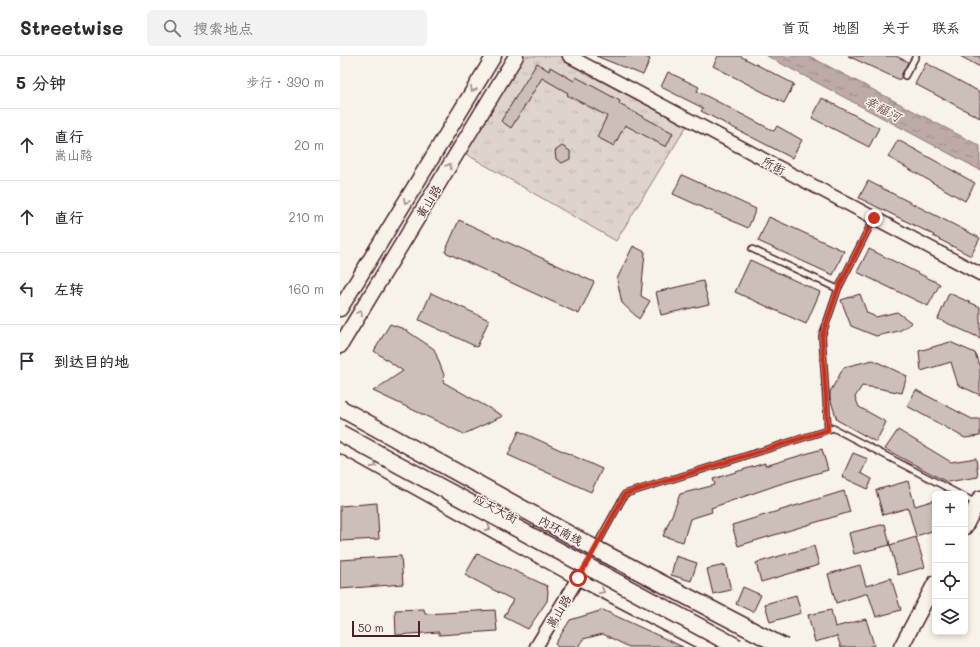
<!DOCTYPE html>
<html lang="zh">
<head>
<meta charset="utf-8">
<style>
	:root { --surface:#fff; --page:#f2f2f3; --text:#2b2b33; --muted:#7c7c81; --line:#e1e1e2 }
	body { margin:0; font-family:Mali,"LXGW WenKai TC",sans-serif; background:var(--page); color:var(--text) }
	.controls { position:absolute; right:12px; bottom:12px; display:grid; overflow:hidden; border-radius:6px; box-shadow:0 2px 6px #0003 }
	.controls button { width:36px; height:36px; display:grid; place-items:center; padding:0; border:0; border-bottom:1px solid var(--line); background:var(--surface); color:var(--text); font:20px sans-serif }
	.scale { position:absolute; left:12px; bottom:10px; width:68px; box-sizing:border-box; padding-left:4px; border:2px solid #4a1f2b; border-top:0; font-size:11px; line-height:14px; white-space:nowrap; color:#4a1f2b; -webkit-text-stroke:3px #f7f3e8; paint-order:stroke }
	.stop { position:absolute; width:12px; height:12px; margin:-9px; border:3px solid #c8321e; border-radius:50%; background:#fff }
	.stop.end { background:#c8321e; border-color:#fff; box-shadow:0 1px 4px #0008 }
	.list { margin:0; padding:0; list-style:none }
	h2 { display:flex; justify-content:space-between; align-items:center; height:52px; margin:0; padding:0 16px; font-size:17px }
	h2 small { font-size:13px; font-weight:400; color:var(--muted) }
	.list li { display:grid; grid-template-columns:26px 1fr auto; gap:12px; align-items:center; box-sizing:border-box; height:72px; padding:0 16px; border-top:1px solid var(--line) }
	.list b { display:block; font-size:15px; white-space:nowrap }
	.list p { margin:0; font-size:13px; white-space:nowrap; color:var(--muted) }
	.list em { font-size:13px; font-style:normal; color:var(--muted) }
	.icon { flex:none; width:22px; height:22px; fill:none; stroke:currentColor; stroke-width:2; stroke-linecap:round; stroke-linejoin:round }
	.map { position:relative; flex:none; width:640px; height:591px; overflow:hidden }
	header { display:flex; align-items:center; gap:24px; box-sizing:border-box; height:56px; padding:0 20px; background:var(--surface); border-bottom:1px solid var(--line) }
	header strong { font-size:19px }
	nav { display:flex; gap:22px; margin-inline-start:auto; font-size:14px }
	.search { width:280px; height:36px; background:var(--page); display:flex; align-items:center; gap:10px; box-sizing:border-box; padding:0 14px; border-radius:6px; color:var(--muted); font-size:15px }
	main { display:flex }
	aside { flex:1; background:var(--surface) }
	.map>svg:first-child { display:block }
	.grass { fill:url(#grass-tufts); stroke:#947a7c }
	.water { fill:url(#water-ripples); stroke:#8e7275 }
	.building { fill:#ccbfb9; stroke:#4a1f2b }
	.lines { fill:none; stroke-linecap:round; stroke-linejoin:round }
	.service-casing { stroke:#4a1f2b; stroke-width:8 }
	.tertiary-casing { stroke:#4a1f2b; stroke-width:15 }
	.secondary-casing { stroke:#4a1f2b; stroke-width:17 }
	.primary-casing { stroke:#4a1f2b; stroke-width:18 }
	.service { stroke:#f7f3e8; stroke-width:5 }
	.tertiary { stroke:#f7f3e8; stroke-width:12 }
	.secondary { stroke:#f7f3e8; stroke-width:14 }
	.primary { stroke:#f7f3e8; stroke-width:15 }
	.trunk-bridge-casing { stroke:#4a1f2b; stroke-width:19; stroke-linecap:butt }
	.trunk-bridge { stroke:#f7f3e8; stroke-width:16 }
	.oneway { stroke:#a0898a }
	.route { stroke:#c8321e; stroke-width:5 }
	.labels { text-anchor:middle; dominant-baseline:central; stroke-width:3; stroke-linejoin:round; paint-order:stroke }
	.street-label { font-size:12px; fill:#4a1f2b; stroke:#f7f3e8 }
	.water-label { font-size:13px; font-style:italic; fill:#6c4950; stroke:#f7f3e8 }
</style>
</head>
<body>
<header>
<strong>Streetwise</strong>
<div class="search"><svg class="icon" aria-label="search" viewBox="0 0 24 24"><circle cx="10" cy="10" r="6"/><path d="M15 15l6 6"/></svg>搜索地点</div>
<nav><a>首页</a><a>地图</a><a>关于</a><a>联系</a></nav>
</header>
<main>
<aside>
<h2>5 分钟<small>步行 · 390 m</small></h2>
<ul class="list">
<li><svg class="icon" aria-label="ahead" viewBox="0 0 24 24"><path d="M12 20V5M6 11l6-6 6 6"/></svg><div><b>直行</b><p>嵩山路</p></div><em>20 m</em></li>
<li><svg class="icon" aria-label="ahead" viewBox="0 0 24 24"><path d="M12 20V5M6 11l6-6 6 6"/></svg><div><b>直行</b></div><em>210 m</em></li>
<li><svg class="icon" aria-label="left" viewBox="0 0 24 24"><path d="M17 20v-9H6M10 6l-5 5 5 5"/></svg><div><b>左转</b></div><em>160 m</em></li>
<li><svg class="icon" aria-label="arrive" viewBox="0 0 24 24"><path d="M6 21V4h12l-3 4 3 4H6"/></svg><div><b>到达目的地</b></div></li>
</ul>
</aside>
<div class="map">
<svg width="640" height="591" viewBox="0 0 640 591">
	<defs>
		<pattern id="grass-tufts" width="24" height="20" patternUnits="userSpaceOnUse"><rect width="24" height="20" fill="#ded4cc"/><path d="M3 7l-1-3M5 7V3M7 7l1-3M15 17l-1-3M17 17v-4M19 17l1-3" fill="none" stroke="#c0b6af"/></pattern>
		<pattern id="water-ripples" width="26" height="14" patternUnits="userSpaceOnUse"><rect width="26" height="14" fill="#bcaaa7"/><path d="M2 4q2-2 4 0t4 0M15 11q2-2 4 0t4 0" fill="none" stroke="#9b8a88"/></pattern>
	</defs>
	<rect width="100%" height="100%" fill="#f7f3e8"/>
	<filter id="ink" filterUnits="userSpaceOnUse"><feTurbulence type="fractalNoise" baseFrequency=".025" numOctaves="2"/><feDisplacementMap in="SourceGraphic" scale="8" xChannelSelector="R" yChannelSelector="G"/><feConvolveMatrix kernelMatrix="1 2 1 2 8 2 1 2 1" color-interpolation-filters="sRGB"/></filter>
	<g filter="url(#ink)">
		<!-- grass -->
		<path class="grass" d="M176 0H230L351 63 276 185 119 94Z"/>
		<!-- water -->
		<path class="water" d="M427 0H469L640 90V114Z"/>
		<!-- building -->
		<path class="building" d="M256 0H303L310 3 303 19Z
			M378 0H400L454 28 444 47 373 10Z
			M508 0H556L568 6 562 18 560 24Z
			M620 0H640V11Z
			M197 7 209 15 210 11 234 25 236 21 280 45 279 48 333 77 326 91 285 69 274 90 257 81 267 60 227 39 228 37 202 22 171 72 161 65Z
			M586 7 640 36V62L575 28Z
			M328 16 359 31 357 35 434 75 437 70 462 84 452 102 361 55 363 52 321 31Z
			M482 42 539 72 529 91 472 62Z
			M558 84 635 127 625 145 548 101Z
			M222 90 230 95V103L222 107 216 103 215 95Z
			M342 119 416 153 408 172 333 138Z
			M528 125 640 182 631 200 593 180 594 179 519 142Z
			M429 161 504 195 493 219 418 185Z
			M119 164 254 226 239 258 105 196Z
			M293 190 305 196 301 240 310 245 299 263 282 247 277 223Z
			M529 193 600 228 588 250 517 216Z
			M410 204 480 236 466 268 395 236Z
			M363 225 369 248 321 259 316 236Z
			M91 237 149 264 137 291 79 264Z
			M609 237 640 251V282L598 263Z
			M520 238 527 257 536 261 557 256 572 267 559 275 536 280 511 270 501 244Z
			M50 268 64 273 94 293 104 319 103 326 163 360 124 378 33 335 63 315 34 295Z
			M610 286 635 297 640 312V339L618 329 611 306 581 315 579 295Z
			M533 304 567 320 562 337 537 332 522 330 515 341 519 351 546 366 536 386 497 364 490 342V336L504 311Z
			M576 334 632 363H640V380L625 382 567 350Z
			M558 374 611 406 636 402 638 421 607 426 545 393Z
			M179 375 262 413 251 436 168 399Z
			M482 393 488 414 440 428 371 452 372 456 350 463 343 486 323 480 334 454 340 438 375 429 373 423 425 407V410Z
			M513 397 528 403 521 417 532 423 528 433 502 421Z
			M568 425 575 450 595 444V474L576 480 568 452 543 459 536 434Z
			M504 435 510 456 398 490 392 469Z
			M37 447 39 483 0 485V450Z
			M545 468 550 489 514 498 509 477Z
			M576 481 585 511 558 519 550 489Z
			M474 490 479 509 421 526 416 507Z
			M137 498 143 500 207 530 208 536 207 545 188 573 164 561 173 544 125 519Z
			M61 500 63 528 0 533V504Z
			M336 500 357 507 351 525 331 519Z
			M385 509 391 534 373 538 367 513Z
			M520 509 526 530 551 522 561 554 536 561 528 537 496 547 488 518Z
			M403 531 421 539 413 556 396 548Z
			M456 539 461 557 430 566 425 548Z
			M84 553 85 558 155 554 157 575 99 579V576L56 579 55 554Z
			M263 554 343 591H289L263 578 243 583 238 591H218L215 588 230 564Z
			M491 554 495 571 526 563 534 589 528 591H501L497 580 475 586 468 559Z"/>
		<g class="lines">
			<defs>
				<path id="service" d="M565 20 576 0
					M498 233 534 162
					M488 374 493 372 619 438
					M625 441 636 447
					M256 490 285 438 488 374 482 280 498 233 412 193"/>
				<path id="tertiary" d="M229 0 640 218
					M0 390 237 522 369 591
					M196 591 241 517"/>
				<path id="secondary" d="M0 253 154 0
					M0 290 176 0
					M625 471 640 442
					M561 591 595 527"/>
				<path id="primary" d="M200 476 418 591"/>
			</defs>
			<!-- service casing -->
			<use href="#service" class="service-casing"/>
			<!-- tertiary casing -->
			<use href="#tertiary" class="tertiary-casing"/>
			<!-- secondary casing -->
			<use href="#secondary" class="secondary-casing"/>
			<!-- primary casing -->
			<use href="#primary" class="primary-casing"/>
			<!-- service -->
			<use href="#service" class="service"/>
			<!-- tertiary -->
			<use href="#tertiary" class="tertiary"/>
			<!-- secondary -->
			<use href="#secondary" class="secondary"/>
			<!-- primary -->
			<use href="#primary" class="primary"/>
			<defs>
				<path id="trunk-bridge" d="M0 352 254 492 444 591
					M0 377 397 591"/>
			</defs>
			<!-- trunk-bridge casing -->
			<use href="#trunk-bridge" class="trunk-bridge-casing"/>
			<!-- trunk-bridge -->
			<use href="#trunk-bridge" class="trunk-bridge"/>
		</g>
		<!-- one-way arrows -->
		<defs><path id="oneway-chevron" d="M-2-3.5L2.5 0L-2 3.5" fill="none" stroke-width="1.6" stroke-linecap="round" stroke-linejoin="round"/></defs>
		<g class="oneway">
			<use href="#oneway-chevron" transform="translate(133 33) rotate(121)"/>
			<use href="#oneway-chevron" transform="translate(109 110) rotate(-59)"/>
			<use href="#oneway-chevron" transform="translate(66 145) rotate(121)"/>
			<use href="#oneway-chevron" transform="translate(20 257) rotate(-59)"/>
			<use href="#oneway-chevron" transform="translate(34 409) rotate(29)"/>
			<use href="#oneway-chevron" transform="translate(148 472) rotate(29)"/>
			<use href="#oneway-chevron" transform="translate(262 535) rotate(28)"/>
		</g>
	</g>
	<g class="lines" filter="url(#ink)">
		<!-- route -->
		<path class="route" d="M238 522 250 502 285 438 488 374 482 280 498 233 534 162"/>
	</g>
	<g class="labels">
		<!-- street labels -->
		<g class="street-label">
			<text transform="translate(434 109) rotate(28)">所街</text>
			<text transform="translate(88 145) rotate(-59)">黄山路</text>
			<text transform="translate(156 452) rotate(28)">应天大街</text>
			<text transform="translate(221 474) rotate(29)">内环南线</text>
			<text transform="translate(218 555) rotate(-59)">嵩山路</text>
		</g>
		<!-- water labels -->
		<g class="water-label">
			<text transform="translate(543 52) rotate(28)">幸福河</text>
		</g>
	</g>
</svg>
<div class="controls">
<button>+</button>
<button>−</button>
<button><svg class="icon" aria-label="locate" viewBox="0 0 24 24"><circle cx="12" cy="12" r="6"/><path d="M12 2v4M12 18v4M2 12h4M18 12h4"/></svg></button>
<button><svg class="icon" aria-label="layers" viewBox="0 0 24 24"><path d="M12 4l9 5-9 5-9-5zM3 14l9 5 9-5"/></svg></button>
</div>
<div class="scale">50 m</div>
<div class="stop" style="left:238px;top:522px"></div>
<div class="stop end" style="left:534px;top:162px"></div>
</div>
</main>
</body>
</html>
